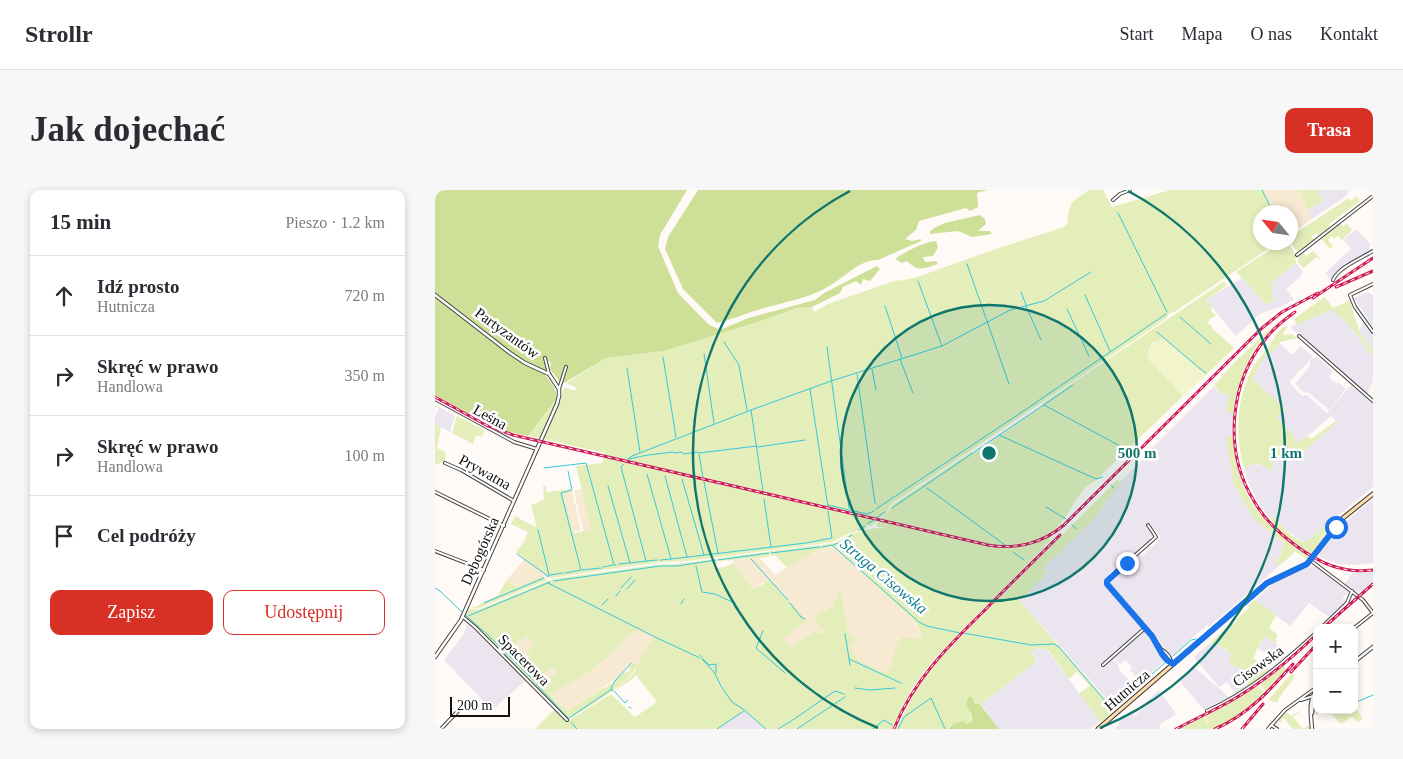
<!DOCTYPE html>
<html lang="pl">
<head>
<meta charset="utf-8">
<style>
	:root { --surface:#fff; --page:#f7f7f7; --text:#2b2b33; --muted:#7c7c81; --line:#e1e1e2; --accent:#d93025 }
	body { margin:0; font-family:"Times New Roman",serif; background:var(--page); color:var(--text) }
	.controls { position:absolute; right:15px; bottom:15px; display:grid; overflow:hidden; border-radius:10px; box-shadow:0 2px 8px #0003 }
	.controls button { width:45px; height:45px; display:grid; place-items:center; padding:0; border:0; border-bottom:1px solid var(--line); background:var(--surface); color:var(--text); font:25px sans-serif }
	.compass { position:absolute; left:818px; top:15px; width:45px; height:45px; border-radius:50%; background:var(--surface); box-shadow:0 2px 8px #0003; rotate:299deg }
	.scale { position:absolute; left:15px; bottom:12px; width:60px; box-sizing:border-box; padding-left:5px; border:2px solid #111; border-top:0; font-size:14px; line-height:18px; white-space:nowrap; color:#111; -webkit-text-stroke:4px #fff; paint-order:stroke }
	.stop { position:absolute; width:15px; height:15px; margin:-11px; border:4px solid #1a73e8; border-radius:50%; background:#fff }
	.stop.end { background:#1a73e8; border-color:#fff; box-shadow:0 1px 5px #0008 }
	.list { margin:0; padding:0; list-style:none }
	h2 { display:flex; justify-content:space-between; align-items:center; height:65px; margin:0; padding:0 20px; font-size:21px }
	h2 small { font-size:16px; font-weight:400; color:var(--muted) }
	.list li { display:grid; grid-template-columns:32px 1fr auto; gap:15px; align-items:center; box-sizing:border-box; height:80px; padding:0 20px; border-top:1px solid var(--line) }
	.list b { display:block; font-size:19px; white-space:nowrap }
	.list p { margin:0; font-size:16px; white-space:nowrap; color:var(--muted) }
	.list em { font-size:16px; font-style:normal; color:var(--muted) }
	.actions { display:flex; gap:10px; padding:15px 20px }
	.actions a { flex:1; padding:11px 0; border:1px solid var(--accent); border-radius:10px; text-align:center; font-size:18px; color:var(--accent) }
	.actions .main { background:var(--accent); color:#fff }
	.icon { flex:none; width:28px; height:28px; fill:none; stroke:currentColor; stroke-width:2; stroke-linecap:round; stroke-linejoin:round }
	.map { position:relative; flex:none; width:938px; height:539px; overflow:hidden; border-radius:10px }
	header { display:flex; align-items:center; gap:30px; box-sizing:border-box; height:70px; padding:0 25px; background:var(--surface); border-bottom:1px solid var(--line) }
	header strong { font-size:24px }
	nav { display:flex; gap:28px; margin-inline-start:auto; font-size:18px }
	.intro { display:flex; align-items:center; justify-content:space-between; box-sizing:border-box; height:120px; padding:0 30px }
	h1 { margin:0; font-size:35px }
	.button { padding:12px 22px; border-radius:10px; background:var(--accent); color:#fff; font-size:18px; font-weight:700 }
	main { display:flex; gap:30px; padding:0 30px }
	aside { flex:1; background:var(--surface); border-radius:10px; box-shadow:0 2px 8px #0003 }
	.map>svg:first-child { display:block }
	.industrial { fill:#ebe5f0 }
	.farmland { fill:#f8e9d2 }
	.green { fill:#e4eeba; fill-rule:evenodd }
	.forest { fill:#cee098 }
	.pitch { fill:#f2f4cc }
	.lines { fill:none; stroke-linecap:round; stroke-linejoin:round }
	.stream { stroke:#35c8d9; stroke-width:1 }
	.minor-casing { stroke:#444; stroke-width:4 }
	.tertiary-casing { stroke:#444; stroke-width:4.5 }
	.secondary-casing { stroke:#333; stroke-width:5 }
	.minor { stroke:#fff; stroke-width:2 }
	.tertiary { stroke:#fff; stroke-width:2.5 }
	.secondary { stroke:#ffdfb0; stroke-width:3 }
	.rail-casing { stroke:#ce1b59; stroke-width:3 }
	.rail { stroke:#fff; stroke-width:1; stroke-dasharray:4; stroke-linecap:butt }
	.route { stroke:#1a73e8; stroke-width:6 }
	.ring { fill:none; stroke:#0f766e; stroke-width:2.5 }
	.labels { text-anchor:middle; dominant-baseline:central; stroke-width:5; stroke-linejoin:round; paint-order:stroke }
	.street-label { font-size:15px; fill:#111; stroke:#fff }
	.water-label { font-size:16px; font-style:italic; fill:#0e7e8f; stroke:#fff }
	.centre { fill:#0f766e; stroke:#fff; stroke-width:2.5 }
	.ring-label { font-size:15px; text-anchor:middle; font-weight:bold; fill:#0f766e; stroke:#fff; stroke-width:5; stroke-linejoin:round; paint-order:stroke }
</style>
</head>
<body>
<header>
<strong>Strollr</strong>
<nav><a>Start</a><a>Mapa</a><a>O nas</a><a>Kontakt</a></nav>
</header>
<div class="intro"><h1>Jak dojechać</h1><a class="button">Trasa</a></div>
<main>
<aside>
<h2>15 min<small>Pieszo · 1.2 km</small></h2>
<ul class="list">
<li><svg class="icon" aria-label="ahead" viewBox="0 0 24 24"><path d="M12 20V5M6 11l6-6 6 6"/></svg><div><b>Idź prosto</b><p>Hutnicza</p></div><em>720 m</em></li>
<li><svg class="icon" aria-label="right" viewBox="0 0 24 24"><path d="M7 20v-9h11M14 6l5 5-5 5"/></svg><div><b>Skręć w prawo</b><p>Handlowa</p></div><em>350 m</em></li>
<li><svg class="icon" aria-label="right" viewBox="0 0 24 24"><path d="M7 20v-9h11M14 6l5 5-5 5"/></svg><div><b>Skręć w prawo</b><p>Handlowa</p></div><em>100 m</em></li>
<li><svg class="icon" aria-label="arrive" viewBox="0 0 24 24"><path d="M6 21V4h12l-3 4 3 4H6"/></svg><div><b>Cel podróży</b></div></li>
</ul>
<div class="actions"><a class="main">Zapisz</a><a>Udostępnij</a></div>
</aside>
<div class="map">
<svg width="938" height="539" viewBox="0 0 938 539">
	<rect width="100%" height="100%" fill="#fffaf5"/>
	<!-- industrial -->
	<path class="industrial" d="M881 0H914V1L910 7 877 29 873 20 888 11Z
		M921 39 936 55 937 54 934 57 936 60 910 76 895 88 890 83 916 59 908 50Z
		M861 73 868 82 865 87 851 99 859 109 846 117 826 123 801 146 771 110 807 88 830 113 834 114 838 111 836 93Z
		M932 102 938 105V137L919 108Z
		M897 118 914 135 938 166V191L932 204 855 137Z
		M928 132 938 146V161L924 141Z
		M845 154 858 165 865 156 878 166 875 169 882 167 898 181 894 187 899 192 904 193 911 199 894 220 873 202 869 203 860 194 875 176V170L854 192 867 206 872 205 892 223 916 195 938 214V297L871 352 866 351 851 340 839 327 835 328 824 315 813 292 810 281 812 276 816 274 830 276 835 280 837 273 835 271 837 268H849L855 261H859L902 233 896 226 864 253 842 227 851 219 817 189 828 169Z
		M778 197 785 203 794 205 791 222H797V246H792L820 330 850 353 842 373 844 376 774 437 772 435 737 466 674 394 675 389 696 371 699 373 703 369 702 366 705 364 707 366 722 352 725 346 712 332 710 334 718 345 715 348 716 349 680 380 677 381 670 389 668 393 715 446 723 464 730 471 706 492 695 480 697 478 691 470 685 474 679 468 678 469 684 476 683 478 700 497 679 515H677L585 411 613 382 607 381 612 374 663 325 681 296 708 269 707 268Z
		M4 217 20 226 15 242 0 234V227Z
		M938 309V373L921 375 903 374 889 369 884 365 883 363 904 337Z
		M876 376 881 377 908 397 917 383 938 382V393L924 403 914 402 907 408 912 412 894 427 874 413 855 436 820 410 841 391Z
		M33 432 91 490 57 520 9 470 28 445Z
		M829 446 854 463 847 469 841 467 838 474 835 472 838 466 823 459Z
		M776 452 778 454 781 453 783 454 796 465 797 475 805 478 814 486 812 496 800 503 792 492 784 497 759 467Z
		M601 458 612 460 665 531 655 539H564L546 514 602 471 596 461Z
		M758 476 794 507 769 520 743 489Z
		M724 500 741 524 724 535 726 539H679L684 535 683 533 696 521 702 527 701 524 711 516V512Z
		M309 521 329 539H283Z"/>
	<!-- farmland -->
	<path class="farmland" d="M828 0H864L877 29 856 43V22H840Z
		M146 299 157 339 148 341 139 301Z
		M137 301 146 340 138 342 128 304Z
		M399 355 478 430 484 440 486 446 485 449 458 466 456 478 450 483 416 466 406 401 397 417 378 427 389 440 384 445 380 441 357 457 347 449 372 430 335 388 318 399 298 373V370L325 368 340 385 373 365Z
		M90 368 112 385 83 397 71 391Z
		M203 439 219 447 202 474 198 472 182 488 132 521 115 503 148 486 173 467 198 442Z
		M92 446 100 456 92 462 95 467 88 471 74 458Z
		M119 477 122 482 119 492 112 497 103 488Z"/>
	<!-- green -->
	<path class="green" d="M654 0H668L677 17 735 0H828L840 22H826V52L842 53 739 122 733 124 732 128 459 312 455 316 450 324 436 336 431 335 432 338 430 339 413 344 397 352 252 371 227 372 196 376 115 388 110 386 111 384 81 362 88 353 93 342 76 334 80 326 102 338 96 315 103 313 106 310H109L108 296 111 297 112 302 136 299 137 301 128 304 138 342 140 343 156 339 141 276 167 273 170 263 108 249 126 208 129 197 137 200 142 199V198L131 193 171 168 229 161 329 130 362 118 377 117 379 122 393 114 462 90 464 91 482 87 555 61 629 37 632 34C635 11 635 13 654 0Z
		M864 0H882L888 11 873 20Z
		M922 6 925 11 894 34 896 38 884 47 881 43 876 46 880 51 863 63 862 62 856 52V46L914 8 915 11Z
		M905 33 908 36 912 34 917 40 907 50 903 46 899 49 896 46 893 50 898 56 895 59 886 48Z
		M846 53H853L860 64 861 73 837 93 838 111 834 114 830 113 807 88 801 82Z
		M878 61 885 68 884 69 882 67 868 78 863 72 864 65 868 62 871 66Z
		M788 92 791 93 790 97 771 110 777 117 776 120 781 126 775 129 773 133 777 136V138L799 158 771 185 733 151 718 152 714 159 712 166 717 173 748 206 660 291 649 298 629 329 614 349 616 350 501 467 476 500 457 539H329L309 521 285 538V539H100L119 520 133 531 176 504 200 527 222 512 201 485 196 490 178 502 200 482 201 478C190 496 154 516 136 528L132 529 48 444 34 430 29 427 33 419 43 420 115 390 117 391V389L220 375 241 374 280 369 283 372 280 377 282 378 290 377 298 373 318 399 328 394 334 388 372 430 348 449 356 457 380 441 384 445 389 441 378 427 397 417 406 400 413 443 419 446 421 449 420 452 416 454 417 463 425 471 450 483 456 478 458 466 467 447 485 449C488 442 482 435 478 430L399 355 375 364V366L370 367 352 378 340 365 336 366 335 361 384 355 386 357V355L400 353 416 344 435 339 452 337H443L441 335 459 314 536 262 539 264 609 215 608 213ZM203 439 219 447 202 474 198 472 194 476 195 481 188 483 178 492V494H174L172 497 168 498 132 521 115 504 148 486 173 467 198 442ZM92 446 100 456 92 462 95 467 88 471 74 458ZM119 477 122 482 115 487 119 492 112 497 103 488Z
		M889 107H890L898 118 915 110 924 141 938 161V166L914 135 897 119 862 135 859 129Z
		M844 132C836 140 828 148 821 157 789 206 788 283 828 328 842 343 859 355 875 367L871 370 867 365 860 362 844 376 841 373 850 353 820 330 799 295 791 246H797V223L791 222 794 205 785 203 782 198 778 197 797 175 830 143Z
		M850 136 853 137 848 143 849 145 856 144 862 148 845 152V154L828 169 817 189 851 219 842 227 864 253 872 246 876 249 899 232H903L864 265 859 261H855L849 268H837L836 271 838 278 834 280C829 274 819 273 812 276L810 281C799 246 801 207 819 175 823 169 829 163 834 157 839 149 842 141 850 136Z
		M121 209V212L105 249 93 246Z
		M22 226 50 240 47 247 41 245 38 254 17 243Z
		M0 234 6 237 2 258 11 263 10 271 0 275Z
		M682 290H683L685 292 682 295 683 297 669 314 663 325 612 374 607 380H612L613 382 585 411 675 515 682 519 666 532H664L665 531 644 503 655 496 642 482 634 489 613 460 601 458 596 462 602 471 546 514H540L539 509 535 523 537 532 532 534 528 531 520 533 513 539H461L481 500 505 468Z
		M839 327C847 336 858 351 871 352L892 334 893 335 888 343 893 340 882 351 885 349 895 340V341L877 364C864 357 842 341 835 328Z
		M334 362 335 366 331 367 285 371 283 370V368Z
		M108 386 112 390 44 418 40 419 35 416 40 417 63 405 71 391 83 397Z
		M820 410 841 425 834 438 842 444 841 454 829 446 818 468 834 480 826 488 801 504 800 503 812 496 813 486 805 478 794 474 796 464 783 454 781 453 778 454 776 452 797 433 799 434 802 431V429L814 418 813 415Z
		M849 475 851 480 831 502 825 494Z
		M857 483 860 485C855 496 846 502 842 513L833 510Z
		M823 496 830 503C816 517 798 534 778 539 768 539 754 539 743 539L768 526 774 536 770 526Z
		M919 516 928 529 922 532 918 527H916L906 534 894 522 890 523 888 521H886L882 525 880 523 879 518H882V520H919Z
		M865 521H866L858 527 868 539 873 536H875V539H858L849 528 846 530 847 531 846 533 843 530 851 522 856 526Z"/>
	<!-- forest -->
	<path class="forest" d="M0 0H252L225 45 223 56 243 103 273 134 285 140 313 128 380 110 389 103 442 76 445 79 435 91 428 89 426 95 421 91 408 97 405 103 377 117 362 118 329 130 229 161 171 168 129 193 124 191 115 179 116 172 113 171 110 185C116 193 123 199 121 209L93 246 71 241 51 233 0 205Z
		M263 0H553L542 3 543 17 535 21 531 18 484 31 481 40 470 49 477 51 486 49V51L443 70C424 70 411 86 396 95 374 109 347 112 323 120 309 124 296 130 282 133L248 99 230 59 233 47Z
		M545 25 550 29 551 34 543 41H555L557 44 537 47 523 41 495 44V41L501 37 510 33Z
		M501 51 503 57 498 66 488 67 490 72 501 71 503 74C490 78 484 83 472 71L467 73 460 69C472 61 486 53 501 51Z
		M534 507H537L540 514H545L564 539H513L520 533 528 531 532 534 537 532C537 529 537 527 536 524 533 517 529 515 534 507Z"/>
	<!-- pitch -->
	<path class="pitch" d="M725 149 733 151 771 185 748 206 717 173 712 166C714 158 717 153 725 149Z"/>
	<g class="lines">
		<!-- stream -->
		<path class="stream" d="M827 0 838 22
			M683 23 732 122
			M835 55 837 52
			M532 74 574 194
			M483 91 507 156
			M586 102 591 115
			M650 105 675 161
			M450 116 467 168
			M591 116 606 150
			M632 119 654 166
			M745 127 776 154
			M722 142 764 178 771 183
			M289 152 304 175 312 220
			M392 157 414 318
			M269 164 279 233
			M228 167 241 247
			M465 169 478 203
			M192 178 205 262
			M437 179 441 200
			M422 184 440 313
			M375 199 393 317
			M603 211 731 124
			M609 215 685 256
			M316 220 328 301
			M564 245 661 289 668 287
			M323 257 370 250
			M264 264 268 288
			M194 269C208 265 223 264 238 262L240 263 247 262 249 264 262 262 264 263 322 256
			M193 270 194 268 197 266 316 220 396 191 507 156 575 120 609 111 656 82
			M189 274 186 277 211 371
			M109 278 151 273 179 375H181
			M212 284 236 369 225 370
			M230 286 252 367
			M247 289 269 365
			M269 292 283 363
			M676 295 679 298
			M173 296 195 373
			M492 298 570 355
			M329 309 336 357
			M393 315 432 324 439 321
			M611 317 631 329
			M457 318 638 195
			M441 319 602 212
			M441 328 450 322
			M432 334 439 330
			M637 335 641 339
			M103 340 114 385
			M424 340 430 336
			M398 355 406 352 417 345
			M387 357 397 355 484 432 492 436 525 443
			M578 362 589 370
			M336 363 385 357
			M82 364 113 386
			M236 369 371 353 397 348 393 321
			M316 369 353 410
			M283 370 334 363
			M184 374 222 370
			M261 376 267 402 280 404 297 412
			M168 377 178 375
			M147 380 166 378
			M130 383 146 380 126 303 137 300 133 281
			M112 387 115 385 128 383
			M119 391 225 376H242L281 370
			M113 393 220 447 265 468
			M0 398 5 401 28 423
			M186 398 196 387
			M192 399 200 390
			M181 406 185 401
			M49 413 109 388
			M355 413 366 427 370 429
			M246 414 249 409
			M167 415 173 409
			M30 425 52 444 100 492
			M33 426 115 392
			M328 441 321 458 350 483
			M528 443 596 455 619 454 624 457 673 514 678 517 680 516 731 472
			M410 444 415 475
			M265 465 267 467
			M738 466 756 450 761 449
			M267 469 279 482 286 496 297 512 308 519 331 539
			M268 469 274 475 281 474V483
			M414 469 466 493
			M101 494 133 528
			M420 498 435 500 460 498
			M175 500H178
			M176 500C178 488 190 483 196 473
			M179 501 190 513 193 510
			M919 513 938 505
			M194 517 196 518
			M880 517 882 518
			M134 528 174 501
			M136 532 142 539
			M282 539 309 521
			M343 539C363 528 381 513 400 501L409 504
			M362 539 410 507
			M438 539 449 530 457 535
			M463 539 469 527 496 508 510 539"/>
		<defs>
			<path id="minor" d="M678 10 685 4 695 0
				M862 65 938 6
				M898 90C904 77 925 69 938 61
				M938 94 915 105 920 117 938 142
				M864 146 938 211
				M110 168 114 184
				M124 199 131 177
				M0 209 79 252 102 259
				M10 273 26 280 79 311
				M0 302 69 336
				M713 335 721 347 680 383 671 393 717 446 726 459 727 464 732 470 739 474
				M0 361 49 380
				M875 370 928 410 938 423
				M28 427 40 437 132 530
				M886 438 912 413 917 401
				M919 438 938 423
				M726 459C731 462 735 466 736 471
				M668 475 710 438
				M866 510 878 506
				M772 521C815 501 847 474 882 442
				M836 535 842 539
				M6 539 24 520
				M833 539 850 520 882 497"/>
			<path id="tertiary" d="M0 105 75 163 90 173 114 184 124 199V206L122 214 26 430 0 467
				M919 472 938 457
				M877 523 878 512 882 503
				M877 539C876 525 873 511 882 499"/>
			<path id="secondary" d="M663 539 832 393 872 374 908 328 938 304"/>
		</defs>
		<!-- minor casing -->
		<use href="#minor" class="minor-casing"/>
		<!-- tertiary casing -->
		<use href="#tertiary" class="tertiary-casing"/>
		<!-- secondary casing -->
		<use href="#secondary" class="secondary-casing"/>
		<!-- minor -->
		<use href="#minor" class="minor"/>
		<!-- tertiary -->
		<use href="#tertiary" class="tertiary"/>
		<!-- secondary -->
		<use href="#secondary" class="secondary"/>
		<defs>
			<path id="rail" d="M901 97 938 81
				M878 108 938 68
				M860 122C850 129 840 137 832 147 794 192 788 261 819 311 829 329 844 343 860 355 884 373 908 384 938 380
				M0 207 51 235 78 245 553 355C581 360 608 353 629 335L827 138 847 122 883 103
				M888 438 938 394
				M856 482 882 454
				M459 539C478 491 513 456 549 421 574 395 600 370 625 345
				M741 539C760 529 780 520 799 509 830 491 856 469 882 444
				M780 539C813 525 835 500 858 474
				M807 539 828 514"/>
		</defs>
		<!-- rail casing -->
		<use href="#rail" class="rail-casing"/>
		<!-- rail -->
		<use href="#rail" class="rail"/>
	</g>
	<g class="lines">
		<!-- route -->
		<path class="route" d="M692 373 672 391V394L717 446 727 464 732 470 738 474 832 393 872 374 901 337"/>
	</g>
	<!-- distance rings -->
	<circle cx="554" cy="263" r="148" fill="#0f766e" fill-opacity=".12"/>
	<g class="ring">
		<circle cx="554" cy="263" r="148"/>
		<path d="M443 538A297 297 0 0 1 415 1M693 1A297 297 0 0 1 665 538"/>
	</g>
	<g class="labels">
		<!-- street labels -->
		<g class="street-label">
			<text transform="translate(72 143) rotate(36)">Partyzantów</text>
			<text transform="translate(55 227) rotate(29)">Leśna</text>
			<text transform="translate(50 282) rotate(29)">Prywatna</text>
			<text transform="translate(45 361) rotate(-66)">Dębogórska</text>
			<text transform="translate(89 470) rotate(45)">Spacerowa</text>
			<text transform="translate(823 476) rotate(-36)">Cisowska</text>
			<text transform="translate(692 500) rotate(-41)">Hutnicza</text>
		</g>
		<!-- water labels -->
		<g class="water-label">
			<text transform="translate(449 386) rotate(40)">Struga Cisowska</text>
		</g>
	</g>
	<circle cx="554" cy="263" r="8" class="centre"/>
	<g class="ring-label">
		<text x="702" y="268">500 m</text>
		<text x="851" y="268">1 km</text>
	</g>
</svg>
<div class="controls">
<button>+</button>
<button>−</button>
</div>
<svg class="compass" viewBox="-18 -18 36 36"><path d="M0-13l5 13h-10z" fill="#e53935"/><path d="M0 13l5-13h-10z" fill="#7c7c81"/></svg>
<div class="scale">200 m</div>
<div class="stop" style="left:901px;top:337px"></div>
<div class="stop end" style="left:692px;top:373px"></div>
</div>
</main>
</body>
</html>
